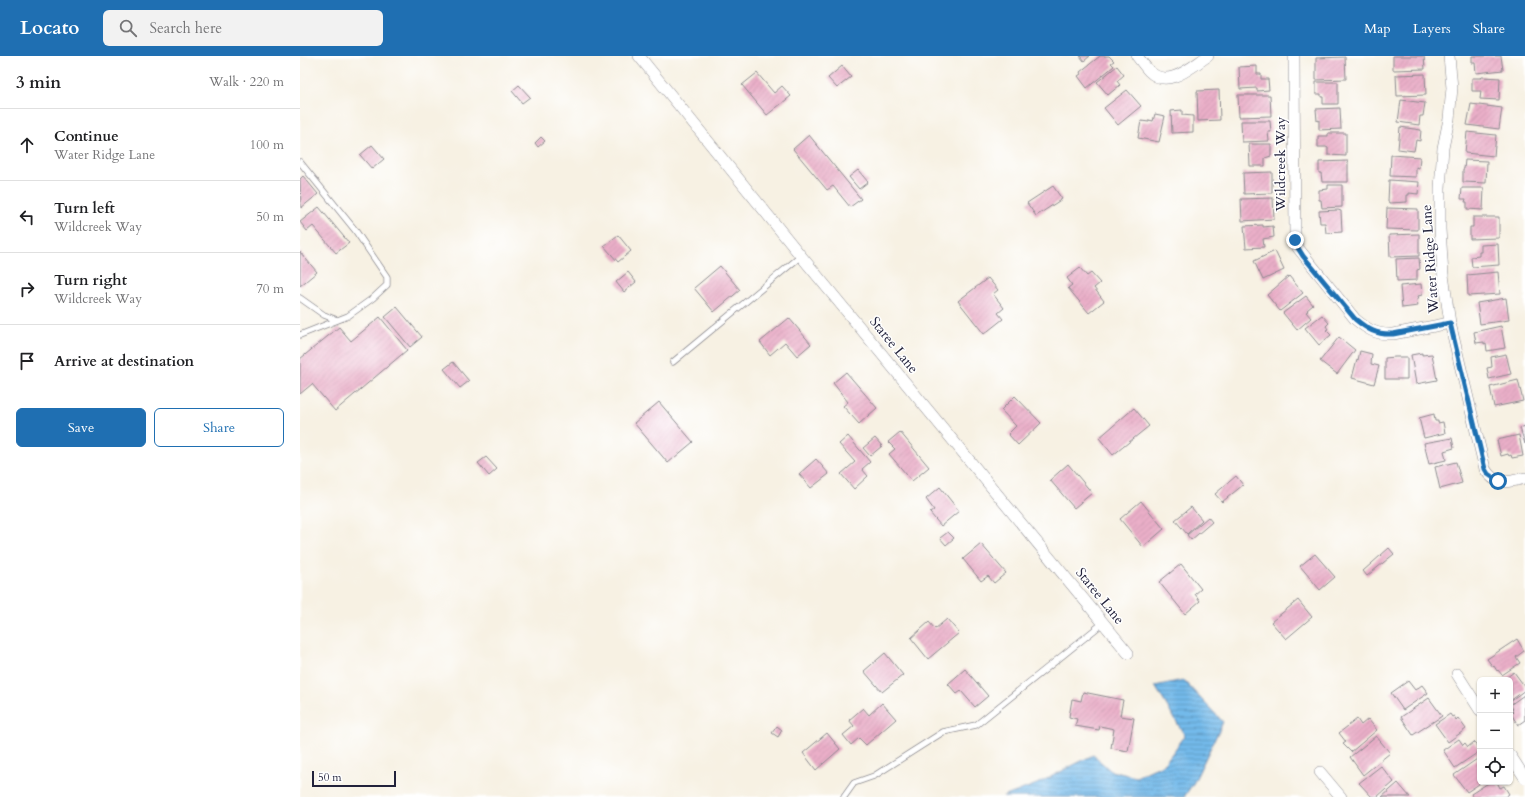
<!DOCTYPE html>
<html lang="en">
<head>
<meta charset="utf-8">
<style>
	:root { --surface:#fff; --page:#f2f2f2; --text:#202124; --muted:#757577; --line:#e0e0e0; --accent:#1f6fb2 }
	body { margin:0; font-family:Cardo,serif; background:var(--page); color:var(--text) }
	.controls { position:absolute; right:12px; bottom:12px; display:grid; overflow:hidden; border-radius:6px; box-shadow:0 1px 3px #0004 }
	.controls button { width:36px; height:36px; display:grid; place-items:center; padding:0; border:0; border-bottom:1px solid var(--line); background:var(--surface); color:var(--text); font:20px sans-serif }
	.scale { position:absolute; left:12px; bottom:10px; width:84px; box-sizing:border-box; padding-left:4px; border:2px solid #22223b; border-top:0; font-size:11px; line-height:14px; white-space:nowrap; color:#22223b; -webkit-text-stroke:3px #fff; paint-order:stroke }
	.stop { position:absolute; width:12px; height:12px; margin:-9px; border:3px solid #1f6fb2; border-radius:50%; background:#fff }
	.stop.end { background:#1f6fb2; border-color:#fff; box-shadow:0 1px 4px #0008 }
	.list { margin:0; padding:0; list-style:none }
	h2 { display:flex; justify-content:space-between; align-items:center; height:52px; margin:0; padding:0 16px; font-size:17px }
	h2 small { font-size:13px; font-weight:400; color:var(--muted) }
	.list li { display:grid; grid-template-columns:26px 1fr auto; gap:12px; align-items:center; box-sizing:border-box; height:72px; padding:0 16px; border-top:1px solid var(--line) }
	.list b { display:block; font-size:15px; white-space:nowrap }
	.list p { margin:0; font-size:13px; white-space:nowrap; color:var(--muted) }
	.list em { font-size:13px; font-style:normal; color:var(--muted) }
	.actions { display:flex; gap:8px; padding:12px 16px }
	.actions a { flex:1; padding:9px 0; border:1px solid var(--accent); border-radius:6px; text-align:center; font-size:14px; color:var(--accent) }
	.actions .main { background:var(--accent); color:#fff }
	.icon { flex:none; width:22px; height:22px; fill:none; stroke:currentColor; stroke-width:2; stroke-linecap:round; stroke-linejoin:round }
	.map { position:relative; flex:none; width:1225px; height:741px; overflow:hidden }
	header { display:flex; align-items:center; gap:24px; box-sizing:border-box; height:56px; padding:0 20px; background:var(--accent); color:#fff }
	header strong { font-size:19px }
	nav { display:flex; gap:22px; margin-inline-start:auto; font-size:14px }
	.search { width:280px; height:36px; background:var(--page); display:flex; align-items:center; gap:10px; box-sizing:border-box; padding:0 14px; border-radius:6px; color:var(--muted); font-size:15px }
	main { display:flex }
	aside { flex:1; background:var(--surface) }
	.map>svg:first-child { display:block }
	.water { fill:url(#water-rules); stroke:#4a6e92 }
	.building { fill:url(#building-hatch) }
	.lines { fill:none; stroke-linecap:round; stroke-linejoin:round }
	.lane-casing { stroke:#8c8a8f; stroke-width:7 }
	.street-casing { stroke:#8c8a8f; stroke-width:12 }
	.lane { stroke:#fff; stroke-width:5.5 }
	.street { stroke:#fff; stroke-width:11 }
	.route { stroke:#1f6fb2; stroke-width:5 }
	.labels { text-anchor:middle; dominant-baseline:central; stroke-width:3; stroke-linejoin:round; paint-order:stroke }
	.street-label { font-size:14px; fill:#22223b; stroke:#fff }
</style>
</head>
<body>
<header>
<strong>Locato</strong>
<div class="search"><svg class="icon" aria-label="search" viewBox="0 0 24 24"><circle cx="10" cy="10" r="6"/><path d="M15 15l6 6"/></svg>Search here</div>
<nav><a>Map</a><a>Layers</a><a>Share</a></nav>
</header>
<main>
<aside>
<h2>3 min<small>Walk · 220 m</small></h2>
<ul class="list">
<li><svg class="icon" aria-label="ahead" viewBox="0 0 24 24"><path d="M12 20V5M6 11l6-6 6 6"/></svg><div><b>Continue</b><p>Water Ridge Lane</p></div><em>100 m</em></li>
<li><svg class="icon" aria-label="left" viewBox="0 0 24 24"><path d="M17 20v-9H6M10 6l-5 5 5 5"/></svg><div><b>Turn left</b><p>Wildcreek Way</p></div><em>50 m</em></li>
<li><svg class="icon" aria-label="right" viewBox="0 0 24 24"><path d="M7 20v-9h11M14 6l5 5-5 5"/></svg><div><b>Turn right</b><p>Wildcreek Way</p></div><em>70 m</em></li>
<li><svg class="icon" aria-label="arrive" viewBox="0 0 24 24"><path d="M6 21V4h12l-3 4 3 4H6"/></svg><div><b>Arrive at destination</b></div></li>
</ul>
<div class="actions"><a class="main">Save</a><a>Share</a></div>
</aside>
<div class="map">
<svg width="1225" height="741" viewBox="0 0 1225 741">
	<defs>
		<pattern id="water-rules" width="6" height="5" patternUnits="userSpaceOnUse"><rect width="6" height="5" fill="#73baea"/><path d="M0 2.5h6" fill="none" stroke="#5e97bf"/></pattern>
		<pattern id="building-hatch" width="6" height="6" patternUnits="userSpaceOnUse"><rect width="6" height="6" fill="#eaafc8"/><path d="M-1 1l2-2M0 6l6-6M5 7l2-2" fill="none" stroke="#c896ad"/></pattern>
	</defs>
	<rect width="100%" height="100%" fill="#fff"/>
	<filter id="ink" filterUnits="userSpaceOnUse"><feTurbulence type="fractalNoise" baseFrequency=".025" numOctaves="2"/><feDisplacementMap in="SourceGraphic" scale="8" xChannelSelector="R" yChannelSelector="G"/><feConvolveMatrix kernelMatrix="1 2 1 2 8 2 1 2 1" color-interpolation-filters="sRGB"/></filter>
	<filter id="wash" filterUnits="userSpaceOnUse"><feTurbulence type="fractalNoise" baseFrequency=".012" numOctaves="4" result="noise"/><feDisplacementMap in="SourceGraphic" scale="16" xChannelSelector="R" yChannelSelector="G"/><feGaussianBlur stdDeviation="0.9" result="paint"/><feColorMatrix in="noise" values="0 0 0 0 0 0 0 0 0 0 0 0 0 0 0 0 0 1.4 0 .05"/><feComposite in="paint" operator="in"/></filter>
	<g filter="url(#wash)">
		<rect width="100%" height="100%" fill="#f7f1e3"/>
		<!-- water -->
		<path class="water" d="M883 624 923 666 894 726 884 741H703L737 728 793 699 811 715 836 721 864 708 885 680 855 630Z"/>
		<g id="blocks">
			<!-- building -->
			<path class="building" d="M780 0H790L784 5Z
				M800 0H809L814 5 811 7 814 10 787 32 778 20 781 18 780 16Z
				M1093 0H1124L1125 13 1093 14Z
				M1172 0H1201L1203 14 1176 17 1175 7H1172Z
				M1045 1 1046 23 1016 24V2Z
				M542 10 551 21 537 32 528 22Z
				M817 10 824 19 817 25 820 29 808 39 797 26Z
				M957 10V18H961V23H968L969 34 957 35V32L940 33 939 11Z
				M457 17 474 37 482 30 491 40 467 59 442 29Z
				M1125 18 1126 39 1097 40 1096 19Z
				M1182 21 1200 22 1199 44 1180 43 1181 35H1172V22H1181Z
				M1016 26H1038V48H1023V41H1021V38H1016Z
				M219 29 230 41 222 47 212 35Z
				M827 34 841 50 818 69 804 52Z
				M919 34 920 64 898 65 897 35Z
				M938 39H970L971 60 939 61Z
				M1101 44 1125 47 1123 60H1120L1119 69 1098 66Z
				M1171 48 1202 52 1199 73 1167 69Z
				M1040 52 1041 73 1019 74V64L1017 65 1016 53Z
				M882 54V59L893 60V76L872 77 871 55Z
				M855 58 865 60 859 86 838 82 841 65 849 66V64L853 65Z
				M941 65H970L971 76H968L969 85 942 86Z
				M1100 71 1121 74 1120 85 1116 84 1114 95 1098 93Z
				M1167 76 1196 79 1194 100 1165 97Z
				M1028 77H1046V100L1028 99V92L1026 91H1018V80H1028Z
				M509 79 561 143 550 151 533 130 527 134 493 93Z
				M241 81 245 85 238 91 235 87Z
				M949 88H971V100L965 102V110H950Z
				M72 89 84 103 72 113 60 99Z
				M1091 99 1120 101 1119 112 1116 111V121L1090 120Z
				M1165 104 1187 105 1186 127 1163 126V113H1164Z
				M1048 105V126H1022L1021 117H1019V106Z
				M558 114 568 126 559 133 549 121Z
				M972 116V137L944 138 943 117Z
				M3 120 18 138 1 152 0 123Z
				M1089 124 1119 126 1118 138 1109 137V139H1107V146L1090 147 1088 146Z
				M1028 129H1042V151L1022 152 1021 144H1019V134L1028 133Z
				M753 130 762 143 736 160 727 147Z
				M1162 132H1184L1183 154 1167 153V146H1165L1166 143H1161Z
				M973 142 974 163 942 165 941 143Z
				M19 151 49 187 36 197 13 170 7 175 0 166Z
				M1087 152 1118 153V174L1086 173Z
				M1038 154 1041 155 1042 176 1026 177 1025 167H1020L1019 155Z
				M1173 161H1199V182L1170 183V171H1173Z
				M963 169V171L973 170 974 181 963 183 964 191 946 192 944 170Z
				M1119 178V200L1090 201 1089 179Z
				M318 179 331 195 318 206 304 190Z
				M1198 188 1199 209 1172 211 1171 201 1179 200V196H1181V189Z
				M975 195 984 214 963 224 954 205Z
				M0 196 17 216 0 230Z
				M1119 202 1120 213 1117 214V224L1097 225 1096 203Z
				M420 210 440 234 414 256 394 232Z
				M780 212 787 220 791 217 800 227 794 232 804 245 789 257 768 232 772 229 767 222Z
				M328 216 336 226 324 236 316 226Z
				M1198 216 1200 238 1168 240 1167 219Z
				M989 220 1003 237 980 255 967 239Z
				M688 222 698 234 693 238 704 252 698 257 703 263 684 278 658 245Z
				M1121 228 1122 239 1118 240 1119 243H1117L1118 250 1102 252 1100 230Z
				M1006 240 1013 249 1007 254 1008 255 1006 256 1011 262 997 274 983 257Z
				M1206 242 1209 264 1180 268 1177 247Z
				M97 251 122 281 110 291 85 261Z
				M1022 259 1029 267 1026 270 1028 273 1026 274 1031 279 1019 289 1005 272Z
				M80 261 107 294 35 355 12 328 0 338V303L39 271 51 285Z
				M489 262 511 288 497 300 485 286 470 299 460 286Z
				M1201 270 1205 292 1187 295 1186 287 1184 288V286L1176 287 1174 276Z
				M1039 281 1055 294 1037 318 1020 305Z
				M1060 295 1072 298 1071 308 1079 310 1074 328 1052 322 1057 303 1058 304Z
				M1122 297V299L1132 298 1137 324 1116 328 1111 299Z
				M1206 298 1211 318 1189 323 1187 312 1192 311 1191 301Z
				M1095 301H1107V323H1085V302Z
				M153 306 169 325 160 332 144 313Z
				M546 316 577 352 559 368 543 350 548 346 533 327Z
				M1218 324 1223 345 1194 351 1190 331Z
				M715 340 741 367 718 389 708 378 716 370 701 354Z
				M359 346 393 386 368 407 334 367Z
				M834 352 849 370 813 399 799 382Z
				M1134 358 1135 365H1138V367L1143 366 1145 377 1124 382 1119 362Z
				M1225 370V388L1220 372Z
				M600 376 629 411 612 425 589 398 595 393 588 386Z
				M1219 379 1223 400 1212 402 1211 399 1209 400 1208 398 1201 400 1197 384Z
				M548 380 570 406 562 413 568 420 554 433 541 418 555 406 539 388Z
				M575 382 582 390 570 400 563 392Z
				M1152 382 1154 392 1144 395 1146 404 1129 408 1124 387Z
				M186 401 197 413 189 420 178 407Z
				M516 403 529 418 511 432 499 418Z
				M1156 406 1162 427 1140 433 1135 411Z
				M768 408 792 437 774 452 750 424Z
				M936 420 943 429 922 446 915 438Z
				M640 431 659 455 641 470 630 457 634 454 626 443Z
				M841 445 864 473 843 491 820 463Z
				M891 451 902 464 887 478 875 464Z
				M908 461 912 466 891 484 887 479Z
				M648 476 654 482 646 489 640 482Z
				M681 488 706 517 694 527 688 520 681 525 663 503Z
				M1089 492 1094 498 1067 520 1063 515Z
				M1015 498 1035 521 1020 534 1000 510Z
				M881 508 901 533 895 538 900 545 885 558 859 526Z
				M998 544 1012 561 986 583 971 566Z
				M647 563 659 577 628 603 611 582 629 566 635 573Z
				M1217 583 1224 595 1216 601 1220 607 1202 619 1198 614 1197 615 1194 610 1193 611 1187 603Z
				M585 597 603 619 582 636 564 615Z
				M665 613 688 640 675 651 661 635 657 638 648 628Z
				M1214 616 1225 631V634L1210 645V624H1203Z
				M1108 625 1115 634 1122 629 1128 637 1103 654 1091 637Z
				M783 636 823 644 820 660 834 662 828 695 811 692 814 673 800 670 799 674 775 670 777 663 769 661 772 643 781 645Z
				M1224 639 1225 664 1218 669 1211 658 1213 656 1211 654 1213 653 1210 649Z
				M1129 642 1142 660 1113 679 1101 661Z
				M582 647 596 663 566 689 559 682 551 689 543 679 554 670 549 664 563 652 569 659Z
				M1150 658 1152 661 1154 660 1156 664 1158 662 1166 673 1148 686 1135 668Z
				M1057 663 1061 669 1068 663 1077 674 1051 696 1043 688 1046 686 1039 677Z
				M477 670 482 674 478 681 472 677Z
				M527 677 540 693 516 714 503 697Z
				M1076 680 1090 697 1063 719 1050 701Z
				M1159 683 1163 689 1165 687 1168 691 1174 686 1180 695 1155 712 1143 694Z
				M1180 701V726H1182L1167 736 1154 719Z
				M1081 710 1094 726 1077 741H1072L1059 727Z
				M1190 726H1197L1200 732 1204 730 1209 738 1205 741H1173L1171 738Z
				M1098 727 1110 741H1082Z"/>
		</g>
	</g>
	<g filter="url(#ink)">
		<use href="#blocks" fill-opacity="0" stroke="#8c8a8f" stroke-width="1"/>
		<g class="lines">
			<defs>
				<path id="lane" d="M0 106 55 174 87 221V229L73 242 48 260 0 279
					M0 242 24 259 37 264
					M373 306 501 200
					M544 741 554 727 574 720 643 676 676 669 803 567"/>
				<path id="street" d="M339 0 501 200 828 597
					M837 0C841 5 845 11 849 15 868 34 892 10 908 0
					M994 0 995 184 998 192 1055 263C1067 273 1076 279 1093 278L1150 267
					M1149 0 1152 32 1149 63 1143 92 1140 132V173L1143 219 1150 267 1185 413C1196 431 1208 426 1225 422
					M1157 618 1180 654
					M1210 699 1225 722
					M1020 716 1041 741"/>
			</defs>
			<!-- lane casing -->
			<use href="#lane" class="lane-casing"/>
			<!-- street casing -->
			<use href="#street" class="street-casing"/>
			<!-- lane -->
			<use href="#lane" class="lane"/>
			<!-- street -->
			<use href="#street" class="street"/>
		</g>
	</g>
	<g class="lines" filter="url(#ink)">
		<!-- route -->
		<path class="route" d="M995 184 998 192 1003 200 1055 263C1067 273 1076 279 1093 278L1150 267 1185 413 1188 418 1198 425"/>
	</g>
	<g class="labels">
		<!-- street labels -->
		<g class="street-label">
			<text transform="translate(980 108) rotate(-90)">Wildcreek Way</text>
			<text transform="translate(1130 203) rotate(-94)">Water Ridge Lane</text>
			<text transform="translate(594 289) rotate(51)">Staree Lane</text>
			<text transform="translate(800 540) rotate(51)">Staree Lane</text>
		</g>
	</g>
</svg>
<div class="controls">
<button>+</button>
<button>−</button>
<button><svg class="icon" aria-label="locate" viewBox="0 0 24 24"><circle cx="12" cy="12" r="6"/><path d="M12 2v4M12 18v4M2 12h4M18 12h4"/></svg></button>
</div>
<div class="scale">50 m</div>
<div class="stop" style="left:1198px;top:425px"></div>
<div class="stop end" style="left:995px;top:184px"></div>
</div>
</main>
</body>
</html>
